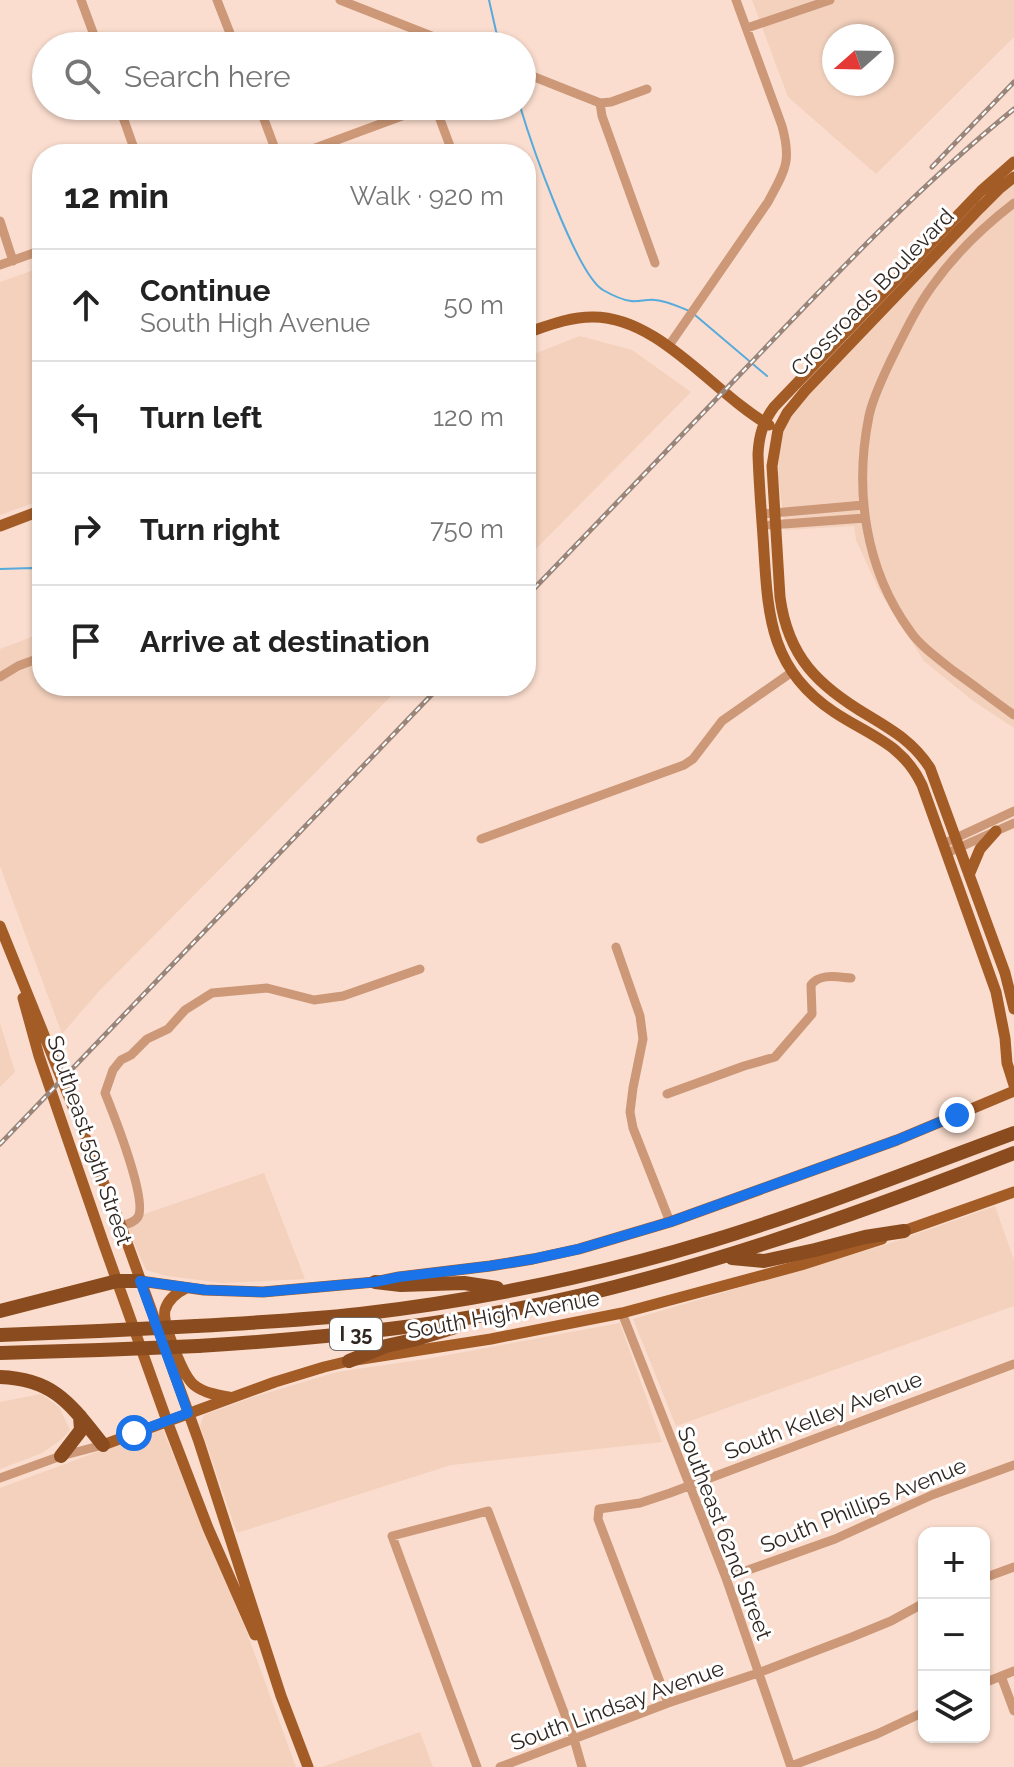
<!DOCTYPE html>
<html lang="en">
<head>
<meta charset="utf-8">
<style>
	:root { --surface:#fff; --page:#f2f2f2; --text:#222; --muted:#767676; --line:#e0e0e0 }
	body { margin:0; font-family:Raleway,sans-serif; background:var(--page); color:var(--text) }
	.controls { position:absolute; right:24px; bottom:24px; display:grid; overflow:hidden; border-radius:16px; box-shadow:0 2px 6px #0004 }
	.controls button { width:72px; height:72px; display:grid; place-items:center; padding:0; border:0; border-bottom:2px solid var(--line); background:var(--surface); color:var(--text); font:40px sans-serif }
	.compass { position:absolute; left:822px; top:24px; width:72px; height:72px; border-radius:50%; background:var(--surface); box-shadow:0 2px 6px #0004; rotate:250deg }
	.stop { position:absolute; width:24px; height:24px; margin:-18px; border:6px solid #1a73e8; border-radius:50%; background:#fff }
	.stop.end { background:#1a73e8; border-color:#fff; box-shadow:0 2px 8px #0008 }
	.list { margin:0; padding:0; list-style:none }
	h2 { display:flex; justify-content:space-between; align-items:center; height:104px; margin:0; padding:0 32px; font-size:34px }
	h2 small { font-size:26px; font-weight:400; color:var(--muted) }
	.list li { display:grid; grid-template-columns:52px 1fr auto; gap:24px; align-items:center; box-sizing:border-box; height:112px; padding:0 32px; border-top:2px solid var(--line) }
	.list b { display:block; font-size:30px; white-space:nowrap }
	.list p { margin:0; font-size:26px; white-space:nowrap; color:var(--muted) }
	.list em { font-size:26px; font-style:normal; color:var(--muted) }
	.icon { flex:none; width:44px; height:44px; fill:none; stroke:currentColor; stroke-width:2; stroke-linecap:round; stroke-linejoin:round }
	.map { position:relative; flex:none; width:1014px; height:1767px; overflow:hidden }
	.search { position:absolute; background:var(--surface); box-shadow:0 2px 6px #0004; left:32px; top:32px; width:504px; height:88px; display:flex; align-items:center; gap:20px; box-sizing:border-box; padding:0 28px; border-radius:44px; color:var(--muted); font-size:30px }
	.panel { position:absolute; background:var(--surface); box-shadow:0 2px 6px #0004; left:32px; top:144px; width:504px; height:552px; border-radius:32px }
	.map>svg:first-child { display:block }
	.built { fill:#f3d1bd; fill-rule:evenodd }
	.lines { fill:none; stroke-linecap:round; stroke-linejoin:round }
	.stream { stroke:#56aadc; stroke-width:2 }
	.minor { stroke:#cc9878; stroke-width:9 }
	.major { stroke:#a45c27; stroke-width:11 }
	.highway { stroke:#8a4c1f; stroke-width:14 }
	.rail-casing { stroke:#99857a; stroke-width:5 }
	.rail { stroke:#fff; stroke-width:2; stroke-dasharray:6; stroke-linecap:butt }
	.highway-bridge { stroke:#8a4c1f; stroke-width:14 }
	.route { stroke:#1a73e8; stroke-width:10 }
	.labels { text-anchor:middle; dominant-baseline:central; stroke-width:6; stroke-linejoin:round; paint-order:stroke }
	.shield { fill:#fff; stroke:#6f6864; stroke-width:2 }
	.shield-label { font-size:20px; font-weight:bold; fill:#312721 }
	.street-label { font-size:22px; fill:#312721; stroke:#fff }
</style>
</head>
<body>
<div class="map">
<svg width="1014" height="1767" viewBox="0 0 1014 1767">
	<rect width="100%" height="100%" fill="#faddce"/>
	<!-- built -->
	<path class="built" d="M752 0H1014V37L876 174 788 97ZM834 36H882V84H834Z
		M1014 183V728L972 700 924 661 879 590 856 540 854 526 785 530 778 477 780 437 790 418 809 394 1004 191Z
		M42 267V500L0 515V282Z
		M580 336 632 350 691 392 526 559V357Z
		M42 633V686H401L100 990 62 1034 0 866V649Z
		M0 1023 15 1072 0 1087Z
		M264 1173 305 1279 223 1283 167 1276 146 1270 124 1221Z
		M995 1206 1014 1260V1306L676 1426 633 1319 885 1245Z
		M620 1323 662 1442 451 1465 237 1533 200 1426 204 1415 253 1397 337 1372 426 1359Z
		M41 1394 59 1407 70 1430 61 1440 42 1453 0 1469V1402Z
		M162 1428 246 1630 296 1767H0V1488Z
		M420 1732 433 1767H322Z"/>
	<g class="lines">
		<!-- stream -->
		<path class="stream" d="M489 0 496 31 502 46
			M520 106C530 140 576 274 603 290 610 294 622 300 631 301 639 302 647 299 655 300 667 301 679 307 690 311
			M695 315 767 376
			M0 569 32 568 42 570"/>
		<!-- minor -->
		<path class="minor" d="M81 0 98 46
			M217 0 235 46
			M340 0 457 46
			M747 28 830 0
			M522 72 600 103 611 102 647 89
			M600 103 602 116 655 263
			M119 106 136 154
			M259 106 277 154
			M435 106 453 154
			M299 154 429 106
			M1014 203C984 226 955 254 933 285 916 308 904 334 891 360 883 377 873 397 869 416 854 490 865 569 910 631 921 647 940 660 955 672 975 686 994 701 1014 715
			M0 221 13 261
			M0 265 42 250
			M668 347 768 202C785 170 792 162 782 126L736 0
			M761 514 864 505
			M770 525 865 518
			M0 677 18 666 42 657
			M481 839 684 765 693 759 722 721 792 672
			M943 844 1014 811
			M947 853 1014 823
			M616 947 640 1016 643 1039 633 1088 630 1112 633 1128 670 1222
			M667 1094 744 1066 775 1057 812 1014 811 985C820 973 837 977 851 978
			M121 1226C127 1224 134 1223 138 1217 148 1200 113 1113 105 1093L113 1070 121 1060 131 1055 147 1039 168 1029 185 1010 212 993 267 988 314 1000 343 996 420 969
			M622 1313 726 1578 791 1767
			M0 1478 61 1456 103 1445
			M726 1578 835 1539 932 1495 1014 1465
			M984 1578 1014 1567
			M1001 1676 1014 1711
			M984 1683 1014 1671
			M668 1703 598 1519 599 1509 640 1503 670 1493 1014 1364
			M791 1766 877 1734 924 1712
			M477 1767 392 1536 488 1511 574 1739 582 1767
			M500 1767 668 1703 758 1673 852 1637 891 1621 924 1603"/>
		<!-- major -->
		<path class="major" d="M1014 162 981 191 774 407C763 422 759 435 758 454 759 487 762 519 764 552 768 619 772 671 834 712 870 736 902 743 922 785L996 992 1005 1038 1007 1063 1014 1085
			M1014 177 999 189 980 208 805 391 787 413 778 430 772 466 780 597C788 657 818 686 869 716 894 731 914 743 930 768L1005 973 1014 1009
			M526 333C547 326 569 317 592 317 659 316 714 394 769 425
			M0 526 42 510
			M969 875 980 849 996 831
			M0 926 121 1226 199 1442 281 1696 308 1767
			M23 998 39 1056 103 1242 167 1421 208 1528 255 1635
			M898 1233 1014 1192
			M140 1281 204 1290 263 1292 375 1282 399 1277 490 1266 533 1259 579 1249 670 1222 897 1140 1014 1091
			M186 1288C176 1293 168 1299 165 1310 162 1323 183 1376 194 1385 204 1393 217 1395 229 1397
			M103 1445 275 1382 324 1367 349 1361 491 1339 622 1313 801 1265 882 1239"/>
		<!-- highway -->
		<path class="highway" d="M732 1258 764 1261 815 1250 865 1237 904 1231
			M375 1282 401 1285 464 1283 497 1288
			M0 1311 117 1281H140
			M196 1326C251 1323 306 1320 360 1314 478 1300 597 1276 711 1241 813 1210 913 1170 1014 1133
			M0 1335 99 1331
			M198 1346C327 1338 456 1325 582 1295 730 1260 873 1208 1014 1153
			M0 1353 100 1350
			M349 1361 386 1346 413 1340 455 1327
			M0 1377C55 1379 71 1405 103 1445
			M61 1456 81 1430 80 1416"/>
		<defs>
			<path id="rail" d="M932 167 1014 82
				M526 597C600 520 675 443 748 366 833 277 918 187 1014 109
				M0 1144 440 686"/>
		</defs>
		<!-- rail casing -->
		<use href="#rail" class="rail-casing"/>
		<!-- rail -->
		<use href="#rail" class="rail"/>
		<!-- highway-bridge -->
		<path class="highway-bridge" d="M99 1331 196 1326
			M100 1350 198 1346"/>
	</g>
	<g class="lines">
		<!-- route -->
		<path class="route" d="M134 1433 188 1413 140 1281 206 1290 263 1292 375 1282 399 1277 490 1266 533 1259 579 1249 670 1222 897 1140 957 1115"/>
	</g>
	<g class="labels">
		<!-- shield labels -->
		<rect class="shield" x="330" y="1318" width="52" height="32" rx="6"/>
		<g class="shield-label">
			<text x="356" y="1334">I 35</text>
		</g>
		<!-- street labels -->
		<g class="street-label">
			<text transform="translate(872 292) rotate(-46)">Crossroads Boulevard</text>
			<text transform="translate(90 1140) rotate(71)">Southeast 59th Street</text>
			<text transform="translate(503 1314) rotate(-10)">South High Avenue</text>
			<text transform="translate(823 1415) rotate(-21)">South Kelley Avenue</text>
			<text transform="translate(863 1505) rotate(-22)">South Phillips Avenue</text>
			<text transform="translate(725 1533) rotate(69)">Southeast 62nd Street</text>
			<text transform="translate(617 1705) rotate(-20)">South Lindsay Avenue</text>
		</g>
	</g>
</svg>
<div class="controls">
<button>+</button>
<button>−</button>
<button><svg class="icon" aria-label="layers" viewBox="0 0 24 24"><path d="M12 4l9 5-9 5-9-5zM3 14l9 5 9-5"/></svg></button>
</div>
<svg class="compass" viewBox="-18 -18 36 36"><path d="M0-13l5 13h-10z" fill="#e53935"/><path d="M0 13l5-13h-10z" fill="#767676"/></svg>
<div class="stop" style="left:134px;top:1433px"></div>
<div class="stop end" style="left:957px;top:1115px"></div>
<div class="search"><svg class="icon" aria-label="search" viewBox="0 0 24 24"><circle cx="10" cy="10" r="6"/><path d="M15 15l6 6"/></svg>Search here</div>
<section class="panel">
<h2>12 min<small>Walk · 920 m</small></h2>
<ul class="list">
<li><svg class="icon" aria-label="ahead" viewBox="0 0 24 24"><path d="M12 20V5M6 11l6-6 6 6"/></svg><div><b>Continue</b><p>South High Avenue</p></div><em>50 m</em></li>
<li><svg class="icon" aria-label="left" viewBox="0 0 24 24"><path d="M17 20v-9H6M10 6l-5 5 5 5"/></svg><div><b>Turn left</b></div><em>120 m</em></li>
<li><svg class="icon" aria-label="right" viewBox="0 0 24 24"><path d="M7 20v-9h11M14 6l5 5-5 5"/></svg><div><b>Turn right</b></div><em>750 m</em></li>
<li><svg class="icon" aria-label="arrive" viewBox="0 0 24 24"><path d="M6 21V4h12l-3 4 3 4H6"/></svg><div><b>Arrive at destination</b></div></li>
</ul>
</section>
</div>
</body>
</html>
